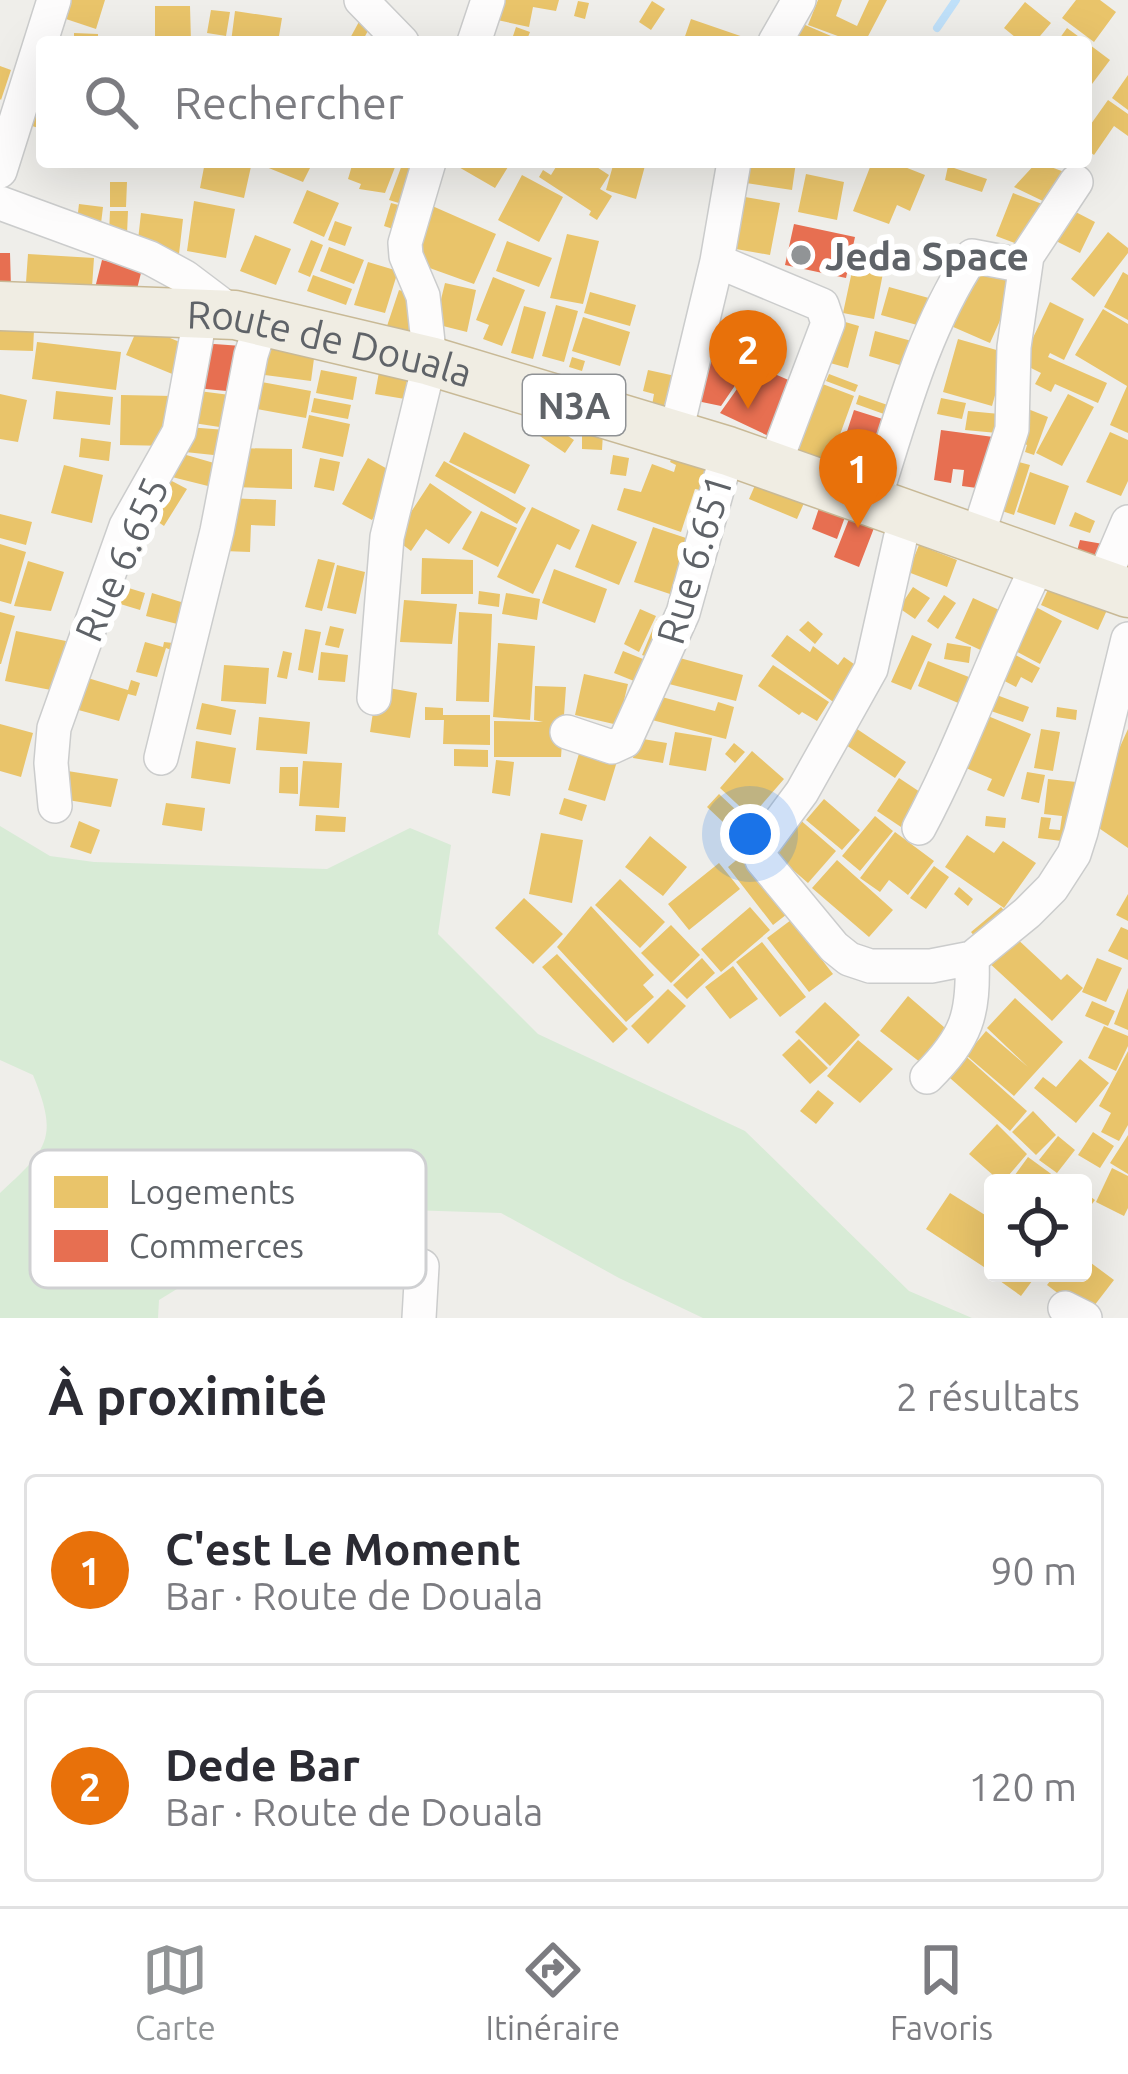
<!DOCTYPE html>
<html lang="fr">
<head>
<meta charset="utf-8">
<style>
	:root { --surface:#fff; --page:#f7f7f7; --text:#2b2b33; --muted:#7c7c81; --line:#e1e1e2; --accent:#919496 }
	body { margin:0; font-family:Ubuntu,sans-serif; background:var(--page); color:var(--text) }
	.controls { position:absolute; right:36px; bottom:36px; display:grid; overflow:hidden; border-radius:12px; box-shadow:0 12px 48px #0002 }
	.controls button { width:108px; height:108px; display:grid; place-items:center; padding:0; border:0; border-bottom:3px solid var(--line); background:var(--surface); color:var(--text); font:60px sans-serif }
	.you { position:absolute; left:750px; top:834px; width:42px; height:42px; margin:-30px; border:9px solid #fff; border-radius:50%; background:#1a73e8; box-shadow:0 0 0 18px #1a73e833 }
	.badge { display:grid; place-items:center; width:78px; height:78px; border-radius:50%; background:var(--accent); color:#fff; font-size:39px; font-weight:700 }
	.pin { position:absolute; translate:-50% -99px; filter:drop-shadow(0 3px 6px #0008) }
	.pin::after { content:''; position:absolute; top:63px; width:42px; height:36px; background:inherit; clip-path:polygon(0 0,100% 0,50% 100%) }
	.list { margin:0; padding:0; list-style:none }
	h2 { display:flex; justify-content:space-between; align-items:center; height:156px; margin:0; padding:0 48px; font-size:51px }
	h2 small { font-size:39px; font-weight:400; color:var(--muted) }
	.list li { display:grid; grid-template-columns:78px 1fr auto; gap:36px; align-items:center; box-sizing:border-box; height:192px; margin:0 24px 24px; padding:0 24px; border:3px solid var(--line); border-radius:12px }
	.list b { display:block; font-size:45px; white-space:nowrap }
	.list p { margin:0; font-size:39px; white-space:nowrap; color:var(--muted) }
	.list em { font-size:39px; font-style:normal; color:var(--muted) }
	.icon { flex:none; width:66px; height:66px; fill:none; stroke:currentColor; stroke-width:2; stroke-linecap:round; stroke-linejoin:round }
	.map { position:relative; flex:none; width:1128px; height:1318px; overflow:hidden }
	.search { position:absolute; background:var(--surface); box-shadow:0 12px 48px #0002; left:36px; right:36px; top:36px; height:132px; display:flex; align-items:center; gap:30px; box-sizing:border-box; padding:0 42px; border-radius:12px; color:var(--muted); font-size:45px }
	.sheet { height:588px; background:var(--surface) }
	nav { display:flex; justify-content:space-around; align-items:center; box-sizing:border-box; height:168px; border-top:3px solid var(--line); background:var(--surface); font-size:33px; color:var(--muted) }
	nav a { display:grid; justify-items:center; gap:6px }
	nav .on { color:var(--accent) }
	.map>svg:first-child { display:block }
	.green { fill:#d8ebd6 }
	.homes { fill:#e9c46a }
	.shops { fill:#e76f51 }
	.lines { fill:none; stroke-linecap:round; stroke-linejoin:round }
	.stream { stroke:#bfe0f9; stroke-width:8 }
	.minor-casing { stroke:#cbcccc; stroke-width:36 }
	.highway-casing { stroke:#c8b996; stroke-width:51 }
	.minor { stroke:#fdfcfc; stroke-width:33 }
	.highway { stroke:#f0ede3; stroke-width:48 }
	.poi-dot { fill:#919496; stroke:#fff; stroke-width:4.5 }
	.labels { text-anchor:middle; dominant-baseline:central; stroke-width:12; stroke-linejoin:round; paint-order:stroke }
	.shield { fill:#fff; stroke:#8f9295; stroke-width:3 }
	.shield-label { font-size:36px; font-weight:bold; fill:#5f6368 }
	.poi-label { font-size:39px; font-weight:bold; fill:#5f6368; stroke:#fff; text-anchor:start }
	.street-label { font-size:39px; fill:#5f6368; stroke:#fff }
	.key { fill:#fff; stroke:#cfd0d2; stroke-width:3 }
	.key-label { font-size:33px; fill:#5f6368 }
</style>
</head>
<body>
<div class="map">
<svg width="1128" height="1318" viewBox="0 0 1128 1318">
	<rect width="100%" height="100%" fill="#efeeea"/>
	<!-- green -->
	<path class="green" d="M0 826 50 856 94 862 327 869 410 828 451 845 438 934 538 1034 745 1131 909 1291 972 1318H703L619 1278 501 1213 377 1209 292 1235 198 1276 159 1300 158 1318H0V1193C48 1149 59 1138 33 1075L0 1060Z"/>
	<!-- homes -->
	<path class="homes" d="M63 0H105L96 29 57 16Z
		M493 0H559L556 11 533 7 529 27 488 18Z
		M818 0H842L836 16 857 26 869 0H887L865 42H854L808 25Z
		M1076 0H1100L1116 12 1094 42 1062 18Z
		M578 1 589 3 585 19 574 16Z
		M652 1 665 9 651 30 639 22Z
		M1025 2 1051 23 1035 42H1021L1004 28Z
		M155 6H190L191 42H155Z
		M211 10 230 12 226 36 207 33Z
		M235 11 282 18 278 42H231Z
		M361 18 372 23 362 42H348Z
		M691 19 755 41V42H683Z
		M803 24 845 42H796Z
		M516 27 530 32 526 42H511Z
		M1067 28 1086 42H1057Z
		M74 33 98 34V42H74Z
		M1086 42 1110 60 1086 92Z
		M0 66 11 70 1 100 0 99Z
		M1128 75V110L1112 98Z
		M40 92H42V129L32 126Z
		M1108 100 1128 114V136L1114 126 1094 155 1086 149V131Z
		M205 162H252L244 198 200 188Z
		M254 162H313L303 182Z
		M353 162H397L385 193 359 189 361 184 348 179Z
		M403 162H417L402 204 389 200Z
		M450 162H511L495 188Z
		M559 162H575L584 167 589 162 609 175 600 189 612 196 597 220 589 215 591 211 539 177 543 170 551 175Z
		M614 162H646L636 199 606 190Z
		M749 162H796L792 190 746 183Z
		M872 162H892L925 175 910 211 897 205 889 224 853 211Z
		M1037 162 1070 174 1049 204 1014 187Z
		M948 166 987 179 982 192 945 180Z
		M806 174 844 182 837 220 798 212Z
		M522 175 563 197 539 242 498 220Z
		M110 182H127L126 207H110Z
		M307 190 339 203 324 237 293 223Z
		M1013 193 1045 205 1028 248 996 236Z
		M745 197 780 203 770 255 736 249Z
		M194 201 235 209 226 258 187 251Z
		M391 203 406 207 399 231 384 226Z
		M79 204 103 207 100 232 76 229Z
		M430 205 496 234 474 284 413 262Z
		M1066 207 1095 222 1080 253 1050 238Z
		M110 211H128L127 234 109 233Z
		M141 213 183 219 179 254 137 249Z
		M335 221 352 227 345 246 328 240Z
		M1108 232 1128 248V253L1094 297 1071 279Z
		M567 234 599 241 583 304 550 298Z
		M255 235 291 249 276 285 240 271Z
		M311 240 323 245 310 277 298 272Z
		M507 241 552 258 539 287 496 271Z
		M329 247 364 260 354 284 320 271Z
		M28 254 94 258 92 287 26 282Z
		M980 261 1019 278 990 343 951 326Z
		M368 262 398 271 385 313 354 305Z
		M854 262 884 268 874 319 843 313Z
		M1123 272 1128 275V320L1104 307Z
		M313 275 352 289 346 305 307 291Z
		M493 277 525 290 502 346 483 339 489 325 476 320Z
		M445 283 476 290 467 332 435 324Z
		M889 287 936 300 928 328 881 315Z
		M399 290 421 297 409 333 387 326Z
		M590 292 636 305 630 326 584 313Z
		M1050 302 1084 319 1064 360 1050 353 1048 357 1107 383 1098 403 1055 384 1051 392 1035 384 1041 373 1021 363Z
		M556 305 578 311 564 362 542 356Z
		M524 306 546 312 533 359 511 353Z
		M1103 309 1128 324V433L1110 425 1127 386 1075 355Z
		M583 317 630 332 620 366 572 351Z
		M835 319 859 326 848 368 823 361Z
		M139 325 194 348 182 378 126 355Z
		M0 329 34 330 33 351 0 350Z
		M875 331 919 343 910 368 869 356Z
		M958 339 1007 353 992 406 943 392Z
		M37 342 121 352 116 390 32 379Z
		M261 345 315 351 311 381 257 374Z
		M572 357 585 361 582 371 569 367Z
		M321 370 357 377 353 400 316 393Z
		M648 370 680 377 671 415 651 411 654 394 643 391Z
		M379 372 415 378 411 400 375 394Z
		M829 374 858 385 855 392 826 381Z
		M256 381 311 391 306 418 251 408Z
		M820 383 854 396 830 462 796 449Z
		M191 390 230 395 226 428 187 422Z
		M56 391 113 397 110 425 53 419Z
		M0 394 27 400 18 442 0 439Z
		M1068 394 1094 407 1062 466 1036 453Z
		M121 395 173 396 172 446 120 445Z
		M859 395 899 409 895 418 856 404Z
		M314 398 351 405 348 419 311 412Z
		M941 398 966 403 962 419 937 414Z
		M1028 409 1048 417 1034 455 1025 452 1027 445 1017 440Z
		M968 411 1010 415 1008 434 965 430Z
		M534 413 574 440 565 453 525 426Z
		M309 415 350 424 343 457 302 448Z
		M187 427 226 430 223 456 185 452Z
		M464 432 530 465 515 494 449 462Z
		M1110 432 1128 440V481L1121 496 1086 482Z
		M582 433H603L602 450 582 449Z
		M81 438 111 442 109 461 79 457Z
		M679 442 713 455 700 490 695 489 681 532 617 510 624 488 641 492 652 464 674 472 676 465 670 462Z
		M234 448 292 449V489L233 487Z
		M176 452 214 463 208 486 168 476Z
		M613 455 629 458 626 476 610 474Z
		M320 458 340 462 334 491 314 487Z
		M368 458 398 475 372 520 342 504Z
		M444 461 526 508 517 524 435 476Z
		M1015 461 1030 465 1014 515 999 510Z
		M64 465 103 475 92 523 51 513Z
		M1030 472 1069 486 1055 525 1017 512Z
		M170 480 187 489 164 526 148 515Z
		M430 483 472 512 449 544 426 529 411 551 394 538Z
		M756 483 804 503 797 519 749 499Z
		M227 498 276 500 275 526 251 525 250 552 224 551Z
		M532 507 580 530 570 550 557 544 533 594 497 577Z
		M481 511 517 528 498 567 462 549Z
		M1075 512 1095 521 1090 533 1069 526Z
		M0 514 32 522 26 545 0 538Z
		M592 524 637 542 619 585 575 567Z
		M653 527 689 539 670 594 634 582Z
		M0 544 26 552 11 604 0 601Z
		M919 545 957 560 947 587 908 572Z
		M422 558 473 560V594H421Z
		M318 559 335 563 322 611 305 607Z
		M28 561 64 572 51 611 14 606Z
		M337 565 365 572 356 614 327 608Z
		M554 569 607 589 595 623 542 603Z
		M1050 585 1107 610 1098 630 1041 605Z
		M122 586 145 593 140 610 117 603Z
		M913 587 930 598 915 619 899 608Z
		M479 591 500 594 499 607 478 604Z
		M152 593 194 606 189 627 146 616Z
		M506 593 540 599 537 620 502 614Z
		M944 595 956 603 938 629 927 621Z
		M973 598 1008 614 989 654 955 638Z
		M404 600 457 604 452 644 400 642Z
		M1034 606 1062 621 1040 664 1012 649Z
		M640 609 656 616 639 652 624 644Z
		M0 612 15 616 1 664H0Z
		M459 612 492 614 489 702 456 701Z
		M657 619 674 626 658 661 642 655Z
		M808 621 823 634 815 644 799 630Z
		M330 626 344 629 339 648 325 645Z
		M305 629 321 632 313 673 298 670Z
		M16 631 66 641 56 691 5 681Z
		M787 635 810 652 813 646 838 665 844 657 861 669 836 704 771 656Z
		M912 635 932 644 911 690 891 682Z
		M145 642 163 647 164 642 173 643 171 650 166 648 157 677 136 672Z
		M498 643 535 646 530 720 493 717Z
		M947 643 971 647 969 663 944 659Z
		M283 651 292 653 287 679 277 677Z
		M623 651 653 663 644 685 614 673Z
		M1008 651 1040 668 1032 683 1021 677 1016 687 995 676Z
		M321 652 348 655 345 682 318 680Z
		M676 657 743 675 736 701 669 684Z
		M928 661 974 679 963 705 918 686Z
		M224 665 269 668 266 704 221 701Z
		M773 665 829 702 817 721 802 712 799 715 758 686Z
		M584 674 628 684 618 725 575 715Z
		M81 676 128 690 131 680 140 683 136 696 128 694 119 721 71 708Z
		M377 686 417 693 410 738 370 732Z
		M535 686 566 687 561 757H494V721L543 722 534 720Z
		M994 694 1029 707 1023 722 988 710Z
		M658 696 715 711 718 702 734 707 726 739 652 720Z
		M202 703 236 710 231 735 196 729Z
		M425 707 443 708V715H490V745L443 744 444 720H425Z
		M1057 707 1077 710 1076 720 1056 717Z
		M988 716 1031 734 1004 797 987 790 992 779 966 768Z
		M259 717 310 722 307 754 256 750Z
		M0 724 33 733 21 777 0 771Z
		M857 729 906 762 895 778 846 745Z
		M1041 729 1060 732 1053 771 1034 768Z
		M1128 729V848L1087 820Z
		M675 732 712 738 706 771 669 765Z
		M637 738 667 743 663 763 633 758Z
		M196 741 236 748 230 784 191 778Z
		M734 743 745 752 735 763 725 754Z
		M581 747 618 758 605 801 568 790Z
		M454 749 488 750V767L454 766Z
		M752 751 784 779 751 817 720 788Z
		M496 760 514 762 510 796 492 793Z
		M303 761 342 763 339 808 299 806Z
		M280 767H298V794L279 793Z
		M55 769 118 779 111 807 49 797Z
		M1027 772 1045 775 1039 803 1021 799Z
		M899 778 923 794 901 827 877 811Z
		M1048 779 1086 783 1077 843 1038 838 1041 817 1051 818 1049 829 1060 830 1062 816 1044 814Z
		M719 794 754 827 742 840 707 807Z
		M564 798 587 805 582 821 559 814Z
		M824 799 860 830 842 850 806 820Z
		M166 803 205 808 202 831 162 825Z
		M316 815 346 817 345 832 315 831Z
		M875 816 893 831 860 871 842 856Z
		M986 816 1006 818 1005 828 985 826Z
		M798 818 836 851 808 883 770 850Z
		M79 821 100 830 91 854 70 847Z
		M895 832 934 861 908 895 889 880 880 892 860 878Z
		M541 833 583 840 572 903 529 894Z
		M967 835 994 853 1003 841 1036 863 1004 908 945 867Z
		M650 836 687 867 663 896 625 867Z
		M746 852 791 911 773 925 728 867Z
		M837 860 893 910 869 937 812 888Z
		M719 863 740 889 689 930 668 904Z
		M934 866 949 877 926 909 910 898Z
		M620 879 665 922 640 948 595 905Z
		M959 887 973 899 968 906 954 894Z
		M1128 894V921L1116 915Z
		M524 898 563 934 533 964 495 928Z
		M591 906 654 975 643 985 654 997 626 1022 557 947Z
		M750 907 770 930 721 972 701 949Z
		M1001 907 1010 917 980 943 971 932Z
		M791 920 833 974 809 992 767 938Z
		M671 925 700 955 671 983 641 953Z
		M1121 927 1128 930V960L1108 951Z
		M1012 934 1061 980 1067 974 1083 988 1052 1021 987 961Z
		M762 942 806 997 780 1017 736 962Z
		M557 954 628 1029 613 1043 542 967Z
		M702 958 715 973 687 999 673 985Z
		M1097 958 1122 968 1106 1002 1082 992Z
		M733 966 758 999 730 1019 705 987Z
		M1128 988V1030L1114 1024Z
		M668 989 686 1006 648 1044 631 1026Z
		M908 996 952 1034 925 1066 880 1031Z
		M1015 998 1063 1042 1014 1096 966 1055 986 1031 1028 1067 987 1028Z
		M1092 1001 1115 1011 1108 1026 1085 1016Z
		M825 1002 860 1035 830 1066 795 1032Z
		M1104 1026 1128 1036V1046L1116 1071 1088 1058Z
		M799 1039 828 1068 810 1084 782 1055Z
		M858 1040 893 1069 860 1103 827 1076Z
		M960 1051 1027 1111 1010 1131 942 1071Z
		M1128 1051V1125L1119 1141 1101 1132 1111 1113 1099 1106Z
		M1080 1059 1109 1083 1076 1123 1034 1088 1043 1077 1056 1087Z
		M818 1090 834 1103 816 1124 800 1111Z
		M1033 1111 1056 1135 1036 1155 1012 1132Z
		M997 1124 1027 1154 1002 1183 969 1154Z
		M1093 1132 1114 1146 1100 1168 1078 1155Z
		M1128 1135V1174L1110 1163Z
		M1058 1136 1075 1150 1057 1173 1039 1160Z
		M1028 1157 1054 1176 1049 1183H1009Z
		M1112 1168 1128 1176V1208L1124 1216 1096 1202Z
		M1083 1191 1095 1200 1083 1216Z
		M950 1193 993 1220V1260L987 1269 926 1229Z
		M1083 1257 1114 1280 1087 1315 1047 1285 1056 1273H1083Z
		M996 1273H1038L1021 1296 993 1276Z"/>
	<!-- shops -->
	<path class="shops" d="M794 224 855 237 846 278 785 265Z
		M0 253H10L11 288H0Z
		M102 260 142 269 135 297 95 288Z
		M200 343 242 346 237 392 196 388Z
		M700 361 749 365 721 406 697 401Z
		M754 365 800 385 777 440 720 413Z
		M854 410 892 422 873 480 835 468Z
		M941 430 1001 438 984 489 962 486 964 470 953 469 951 483 934 480Z
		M819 508 845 517 837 539 812 529Z
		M849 519 874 528 859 567 834 557Z
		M1080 540 1103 544 1099 556 1077 551Z"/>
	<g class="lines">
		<!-- stream -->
		<path class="stream" d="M937 28 956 0"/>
		<defs>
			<path id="minor" d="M361 0 402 42
				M474 42 488 0
				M775 42 799 0
				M0 171 54 0
				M0 203 150 258 185 277 234 314
				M717 261 822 305 828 323 774 466
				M675 436 717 261 734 162
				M874 501C901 417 923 330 972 256L1025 266
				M906 513 871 669 802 792 759 850 762 860 834 947 849 959 870 966H931L972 958 1027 913 1052 888 1074 854 1081 832 1128 639
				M977 538 1012 429 1014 347 1027 256 1076 182
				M1102 583 1128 522
				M374 698 387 537 430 361 423 296 406 256 405 243 429 162
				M567 732 612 747 625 741 683 613 728 451
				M161 758 217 531 251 355 262 321
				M55 806 51 763 54 728 126 526 179 432 201 313
				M919 828C965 742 996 648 1040 561
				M927 1077C967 1037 974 1015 972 958
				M1065 1308 1085 1318
				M419 1318 422 1266"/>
			<g id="highway">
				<path id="s1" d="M0 306 235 315 430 361 728 451 1128 593"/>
			</g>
		</defs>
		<!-- minor casing -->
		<use href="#minor" class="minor-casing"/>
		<!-- highway casing -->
		<use href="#highway" class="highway-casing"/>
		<!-- minor -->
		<use href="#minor" class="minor"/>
		<!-- highway -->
		<use href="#highway" class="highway"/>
	</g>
	<!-- markers -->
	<circle class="poi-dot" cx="801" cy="255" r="12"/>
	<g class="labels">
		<!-- shield labels -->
		<rect class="shield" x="523" y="375" width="102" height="60" rx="9"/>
		<g class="shield-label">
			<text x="574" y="405">N3A</text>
		</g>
		<!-- poi labels -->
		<g class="poi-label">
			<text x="825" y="255">Jeda Space</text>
		</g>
		<!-- street labels -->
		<g class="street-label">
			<text stroke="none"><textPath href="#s1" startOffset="333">Route de Douala</textPath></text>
			<text transform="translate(121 559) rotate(-66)">Rue 6.655</text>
			<text transform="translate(694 559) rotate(-73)">Rue 6.651</text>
		</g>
	</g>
	<!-- legend -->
	<rect x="30" y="1150" width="396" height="138" rx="18" class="key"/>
	<rect x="54" y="1176" width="54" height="32" fill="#e9c46a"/>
	<rect x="54" y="1230" width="54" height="32" fill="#e76f51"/>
	<g class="key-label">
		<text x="129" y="1204">Logements</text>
		<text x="129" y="1258">Commerces</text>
	</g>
</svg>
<div class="controls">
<button><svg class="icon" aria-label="locate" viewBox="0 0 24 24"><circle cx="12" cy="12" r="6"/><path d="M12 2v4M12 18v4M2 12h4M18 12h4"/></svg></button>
</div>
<div class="you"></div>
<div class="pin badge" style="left:858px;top:528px;background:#e8710a">1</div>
<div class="pin badge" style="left:748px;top:409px;background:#e8710a">2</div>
<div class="search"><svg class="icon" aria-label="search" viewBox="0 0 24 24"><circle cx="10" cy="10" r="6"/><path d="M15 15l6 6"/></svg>Rechercher</div>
</div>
<section class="sheet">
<h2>À proximité<small>2 résultats</small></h2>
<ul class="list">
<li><span class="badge" style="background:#e8710a">1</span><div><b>C'est Le Moment</b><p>Bar · Route de Douala</p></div><em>90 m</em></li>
<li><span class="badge" style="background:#e8710a">2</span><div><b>Dede Bar</b><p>Bar · Route de Douala</p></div><em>120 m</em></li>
</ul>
</section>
<nav>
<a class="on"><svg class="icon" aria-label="map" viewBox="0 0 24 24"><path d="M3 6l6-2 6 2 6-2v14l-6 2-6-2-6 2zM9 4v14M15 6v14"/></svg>Carte</a>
<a><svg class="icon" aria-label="directions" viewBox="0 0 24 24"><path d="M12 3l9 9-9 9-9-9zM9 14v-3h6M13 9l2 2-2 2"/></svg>Itinéraire</a>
<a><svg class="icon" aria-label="saved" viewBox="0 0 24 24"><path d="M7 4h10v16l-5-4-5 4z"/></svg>Favoris</a>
</nav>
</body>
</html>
